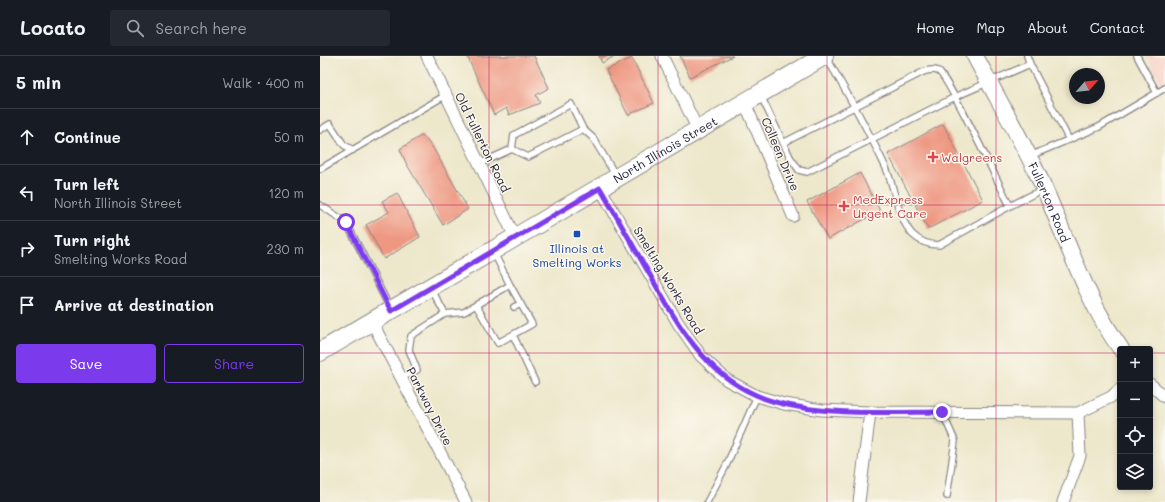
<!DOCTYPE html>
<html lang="en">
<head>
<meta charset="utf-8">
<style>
	:root { --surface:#171b24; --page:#242831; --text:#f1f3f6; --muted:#9ea1a6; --line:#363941; --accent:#7c3aed }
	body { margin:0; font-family:Mali,sans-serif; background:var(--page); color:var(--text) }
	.controls { position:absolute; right:12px; bottom:12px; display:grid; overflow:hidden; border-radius:4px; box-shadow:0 2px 6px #0003 }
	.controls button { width:36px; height:36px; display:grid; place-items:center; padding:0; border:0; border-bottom:1px solid var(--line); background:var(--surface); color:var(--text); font:20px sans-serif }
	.compass { position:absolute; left:749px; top:12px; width:36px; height:36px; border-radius:50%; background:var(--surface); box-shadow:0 2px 6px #0003; rotate:62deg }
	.stop { position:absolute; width:12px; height:12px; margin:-9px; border:3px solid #7c3aed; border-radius:50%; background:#fff }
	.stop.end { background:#7c3aed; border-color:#fff; box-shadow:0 1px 4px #0008 }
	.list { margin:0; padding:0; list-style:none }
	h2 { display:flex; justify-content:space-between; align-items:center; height:52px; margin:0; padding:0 16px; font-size:17px }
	h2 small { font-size:13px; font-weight:400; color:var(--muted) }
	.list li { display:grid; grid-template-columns:26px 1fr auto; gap:12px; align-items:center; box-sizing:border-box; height:56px; padding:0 16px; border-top:1px solid var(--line) }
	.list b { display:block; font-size:15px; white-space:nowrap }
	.list p { margin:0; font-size:13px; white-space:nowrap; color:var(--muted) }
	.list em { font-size:13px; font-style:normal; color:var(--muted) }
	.actions { display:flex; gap:8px; padding:12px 16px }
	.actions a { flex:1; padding:9px 0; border:1px solid var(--accent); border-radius:4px; text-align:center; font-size:14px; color:var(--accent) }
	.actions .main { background:var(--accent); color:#fff }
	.icon { flex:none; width:22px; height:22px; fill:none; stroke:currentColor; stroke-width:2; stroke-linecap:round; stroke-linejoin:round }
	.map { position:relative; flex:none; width:845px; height:446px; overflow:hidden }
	header { display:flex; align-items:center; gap:24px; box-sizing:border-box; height:56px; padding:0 20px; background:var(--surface); border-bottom:1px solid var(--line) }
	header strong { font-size:19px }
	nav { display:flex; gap:22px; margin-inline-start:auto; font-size:14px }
	.search { width:280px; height:36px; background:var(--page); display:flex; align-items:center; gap:10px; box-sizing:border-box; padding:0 14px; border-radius:4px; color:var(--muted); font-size:15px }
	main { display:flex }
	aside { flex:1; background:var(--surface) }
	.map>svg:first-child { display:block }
	.built { fill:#f7d1c7 }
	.building { fill:#ee9882 }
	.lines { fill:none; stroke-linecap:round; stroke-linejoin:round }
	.lane-casing { stroke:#888483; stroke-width:8 }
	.street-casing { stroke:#888483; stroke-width:13 }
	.secondary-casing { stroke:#888483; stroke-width:18 }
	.primary-casing { stroke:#888483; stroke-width:20 }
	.lane { stroke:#fff; stroke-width:5.5 }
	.street { stroke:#fff; stroke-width:11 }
	.secondary { stroke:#fff; stroke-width:16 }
	.primary { stroke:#fff; stroke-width:18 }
	.route { stroke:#7c3aed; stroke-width:5 }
	.grid { fill:none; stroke:#c2185b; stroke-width:1; stroke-opacity:0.55 }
	.health-dot { fill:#e0444e; stroke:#fbf7ec; stroke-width:1.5 }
	.transit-dot { fill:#1a4fb4; stroke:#fbf7ec; stroke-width:1.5 }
	.labels { text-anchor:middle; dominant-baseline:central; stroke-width:3; stroke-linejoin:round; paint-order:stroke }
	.street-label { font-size:12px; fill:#22223b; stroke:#fbf7ec }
	.health-label { font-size:12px; fill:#be3a42; stroke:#fbf7ec; text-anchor:start }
	.transit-label { font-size:12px; fill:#164399; stroke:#fbf7ec }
</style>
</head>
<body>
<header>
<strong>Locato</strong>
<div class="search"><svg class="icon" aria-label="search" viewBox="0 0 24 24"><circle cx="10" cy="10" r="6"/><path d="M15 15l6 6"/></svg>Search here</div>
<nav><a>Home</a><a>Map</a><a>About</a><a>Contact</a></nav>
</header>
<main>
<aside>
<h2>5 min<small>Walk · 400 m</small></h2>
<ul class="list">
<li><svg class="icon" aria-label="ahead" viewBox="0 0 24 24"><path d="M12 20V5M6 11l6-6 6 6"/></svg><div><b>Continue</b></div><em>50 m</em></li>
<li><svg class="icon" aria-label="left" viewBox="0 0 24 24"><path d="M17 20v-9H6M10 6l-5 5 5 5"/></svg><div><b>Turn left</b><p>North Illinois Street</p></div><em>120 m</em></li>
<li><svg class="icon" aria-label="right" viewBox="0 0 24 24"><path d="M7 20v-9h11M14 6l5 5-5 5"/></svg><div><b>Turn right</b><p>Smelting Works Road</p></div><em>230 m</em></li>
<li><svg class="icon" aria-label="arrive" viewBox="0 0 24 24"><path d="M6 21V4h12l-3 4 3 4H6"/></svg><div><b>Arrive at destination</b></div></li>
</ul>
<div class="actions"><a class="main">Save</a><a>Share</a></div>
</aside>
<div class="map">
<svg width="845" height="446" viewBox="0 0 845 446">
	<rect width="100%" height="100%" fill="#fbf7ec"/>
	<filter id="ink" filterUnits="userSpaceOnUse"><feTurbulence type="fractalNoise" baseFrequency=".025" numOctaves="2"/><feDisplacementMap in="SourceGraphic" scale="8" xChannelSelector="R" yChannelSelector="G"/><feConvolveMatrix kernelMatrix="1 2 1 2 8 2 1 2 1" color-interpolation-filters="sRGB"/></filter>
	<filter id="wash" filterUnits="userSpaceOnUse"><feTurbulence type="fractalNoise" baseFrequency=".012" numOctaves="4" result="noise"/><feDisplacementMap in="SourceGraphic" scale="16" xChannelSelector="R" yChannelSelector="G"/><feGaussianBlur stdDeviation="0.9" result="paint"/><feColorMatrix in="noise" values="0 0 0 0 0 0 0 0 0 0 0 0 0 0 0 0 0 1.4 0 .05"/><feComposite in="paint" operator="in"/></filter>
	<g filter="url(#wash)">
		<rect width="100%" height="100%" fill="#ede7cb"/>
		<!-- built -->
		<path class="built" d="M827 0H845V35Z"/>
		<g id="blocks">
			<!-- building -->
			<path class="building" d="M147 0H214L229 32 216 39 220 47 189 59 186 52 174 59Z
				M279 0H295L282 7Z
				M360 0H413L370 21Z
				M312 2 334 47 308 59 286 14Z
				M623 68 663 144 608 173 568 98Z
				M102 79 113 92 148 153 123 169 86 107 80 93Z
				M540 117 560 155 508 183 487 146Z
				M77 137 100 181 64 203 46 169 69 156 62 145Z"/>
		</g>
	</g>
	<g filter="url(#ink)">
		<use href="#blocks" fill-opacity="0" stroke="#888483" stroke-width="1"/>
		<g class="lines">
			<defs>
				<path id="lane" d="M817 0 837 37
					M710 8 749 84
					M441 40 470 101 479 114 487 116 637 40 710 8 707 0
					M0 74 10 68 24 89 33 94
					M463 87 603 16C608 14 613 13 618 15 627 19 681 132 690 150L619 189C609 189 600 186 592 178 577 160 575 133 566 112 548 74 528 38 506 1
					M192 93 194 79 251 48 263 73
					M710 100 779 71 845 32
					M159 108 192 93 208 101 263 73 273 82 296 120
					M0 113 126 39
					M0 149 26 166 70 252
					M690 150 723 133
					M112 234 125 258 144 256 190 229 174 197
					M156 249 178 287 212 268 190 229
					M194 251 201 248
					M193 279 215 326
					M81 322 97 314 89 294 91 280 125 258
					M622 356 635 385 627 440
					M387 446 406 410 437 340"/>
				<path id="street" d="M107 0 196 183
					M342 0 378 74
					M425 47 473 160
					M280 132 358 267 381 300 407 324 437 340 464 348 502 354 550 356 758 357 791 341 800 333
					M52 266 146 446
					M830 328 845 341
					M539 446 550 356
					M743 446 760 400 758 357"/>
				<g id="secondary">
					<path id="s1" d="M655 0C678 44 704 87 724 132 747 184 768 248 801 293"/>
				</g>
				<g id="primary">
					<path id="s2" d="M0 296 504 0"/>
				</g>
			</defs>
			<!-- lane casing -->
			<use href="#lane" class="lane-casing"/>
			<!-- street casing -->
			<use href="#street" class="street-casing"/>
			<!-- secondary casing -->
			<use href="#secondary" class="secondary-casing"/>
			<!-- primary casing -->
			<use href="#primary" class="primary-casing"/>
			<!-- lane -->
			<use href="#lane" class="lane"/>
			<!-- street -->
			<use href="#street" class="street"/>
			<!-- secondary -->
			<use href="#secondary" class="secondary"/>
			<!-- primary -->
			<use href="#primary" class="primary"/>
		</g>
	</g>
	<g class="lines" filter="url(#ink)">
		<!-- route -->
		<path class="route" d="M26 166 71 255 280 132C297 161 313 190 330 219 357 267 383 316 436 339 484 361 569 356 622 356"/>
	</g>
	<!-- grid -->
	<path class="grid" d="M169 0V446M338 0V446M507 0V446M676 0V446M0 149H845M0 297H800M830 297H845"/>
	<!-- markers -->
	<g class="health-dot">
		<path d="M611 95h4v4h4v4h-4v4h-4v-4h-4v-4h4z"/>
		<path d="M522 144h4v4h4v4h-4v4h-4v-4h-4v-4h4z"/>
	</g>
	<rect class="transit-dot" x="253" y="174" width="8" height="8" rx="2"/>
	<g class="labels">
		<!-- street labels -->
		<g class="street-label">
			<text transform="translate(163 86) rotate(64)">Old Fullerton Road</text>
			<text stroke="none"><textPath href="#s2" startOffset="400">North Illinois Street</textPath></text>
			<text transform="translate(461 98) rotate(67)">Colleen Drive</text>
			<text stroke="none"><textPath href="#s1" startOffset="164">Fullerton Road</textPath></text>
			<text transform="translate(349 224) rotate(59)">Smelting Works Road</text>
			<text transform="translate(110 350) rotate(63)">Parkway Drive</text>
		</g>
		<!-- health labels -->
		<g class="health-label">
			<text x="621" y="101">Walgreens</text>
			<text x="533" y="143">MedExpress<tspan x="533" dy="14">Urgent Care</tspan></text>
		</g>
		<!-- transit labels -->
		<g class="transit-label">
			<text x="257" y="192">Illinois at<tspan x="257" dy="14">Smelting Works</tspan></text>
		</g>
	</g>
</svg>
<div class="controls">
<button>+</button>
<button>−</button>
<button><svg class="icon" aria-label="locate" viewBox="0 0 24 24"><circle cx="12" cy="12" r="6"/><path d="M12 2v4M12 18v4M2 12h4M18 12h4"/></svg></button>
<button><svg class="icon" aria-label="layers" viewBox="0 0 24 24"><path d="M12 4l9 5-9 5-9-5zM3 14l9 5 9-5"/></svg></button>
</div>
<svg class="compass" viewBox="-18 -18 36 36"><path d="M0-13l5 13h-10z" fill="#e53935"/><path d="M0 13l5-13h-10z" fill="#9ea1a6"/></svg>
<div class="stop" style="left:26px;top:166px"></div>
<div class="stop end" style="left:622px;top:356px"></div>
</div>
</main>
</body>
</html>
